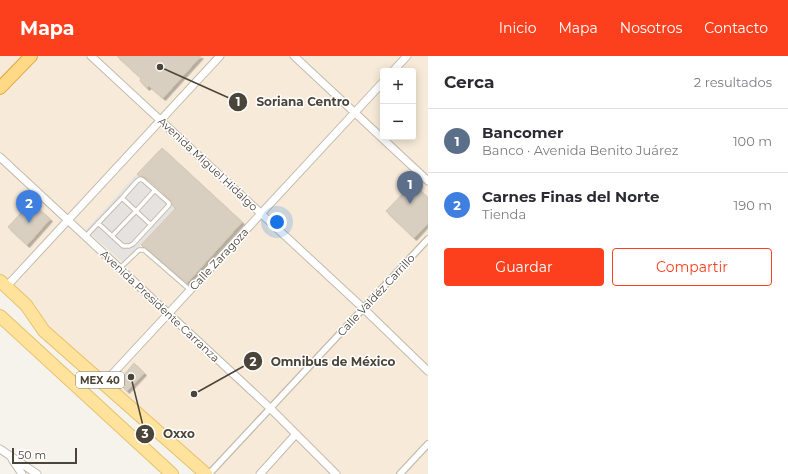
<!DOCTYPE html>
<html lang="es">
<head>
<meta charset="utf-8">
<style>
	:root { --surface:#fff; --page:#f7f7f7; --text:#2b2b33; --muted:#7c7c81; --line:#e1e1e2; --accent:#fc3f1d }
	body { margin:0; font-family:Montserrat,sans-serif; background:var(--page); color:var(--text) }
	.controls { position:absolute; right:12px; top:12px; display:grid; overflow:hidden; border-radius:4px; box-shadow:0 2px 10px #0003 }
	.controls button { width:36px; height:36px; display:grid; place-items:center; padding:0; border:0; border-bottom:1px solid var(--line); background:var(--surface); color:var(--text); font:20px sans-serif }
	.scale { position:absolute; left:12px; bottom:10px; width:65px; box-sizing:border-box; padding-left:4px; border:2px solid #4b4439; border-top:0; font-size:11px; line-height:14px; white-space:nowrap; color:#4b4439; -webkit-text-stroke:3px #fff; paint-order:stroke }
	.you { position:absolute; left:277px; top:166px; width:14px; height:14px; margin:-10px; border:3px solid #fff; border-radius:50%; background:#1a73e8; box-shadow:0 0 0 6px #1a73e833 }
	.badge { display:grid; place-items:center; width:26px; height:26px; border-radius:50%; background:var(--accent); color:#fff; font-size:13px; font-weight:700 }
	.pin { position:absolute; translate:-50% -33px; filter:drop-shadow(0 1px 2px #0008) }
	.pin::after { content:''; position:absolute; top:21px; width:14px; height:12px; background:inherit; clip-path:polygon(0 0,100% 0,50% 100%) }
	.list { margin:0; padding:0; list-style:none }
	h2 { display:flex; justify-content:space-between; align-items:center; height:52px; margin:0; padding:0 16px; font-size:17px }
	h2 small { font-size:13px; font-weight:400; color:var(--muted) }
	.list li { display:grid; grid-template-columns:26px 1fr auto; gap:12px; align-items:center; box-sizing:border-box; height:64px; padding:0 16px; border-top:1px solid var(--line) }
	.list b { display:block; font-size:15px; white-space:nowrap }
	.list p { margin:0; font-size:13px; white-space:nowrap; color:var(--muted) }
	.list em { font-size:13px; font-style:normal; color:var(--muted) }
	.actions { display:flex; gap:8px; padding:12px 16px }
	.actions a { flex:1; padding:9px 0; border:1px solid var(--accent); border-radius:4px; text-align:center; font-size:14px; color:var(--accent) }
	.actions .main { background:var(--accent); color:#fff }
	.map { position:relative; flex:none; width:428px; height:418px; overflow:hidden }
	header { display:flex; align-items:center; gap:24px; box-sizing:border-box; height:56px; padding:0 20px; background:var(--accent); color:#fff }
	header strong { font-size:19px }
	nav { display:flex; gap:22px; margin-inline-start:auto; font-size:14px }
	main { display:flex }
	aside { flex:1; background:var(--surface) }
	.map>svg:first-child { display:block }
	.commercial { fill:#f7ead8; fill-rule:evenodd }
	.parking { fill:#e5e3e0 }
	.building { fill:#d8cfc1; stroke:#d3c7b4; filter:url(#shadow) }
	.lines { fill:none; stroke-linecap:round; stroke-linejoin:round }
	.service-casing { stroke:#c2bbae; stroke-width:5.5 }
	.pedestrian-casing { stroke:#c2bbae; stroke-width:8 }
	.minor-casing { stroke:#c2bbae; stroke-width:9 }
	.primary-casing { stroke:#e6c16a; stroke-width:14 }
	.trunk-casing { stroke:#e0a43c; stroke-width:14 }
	.service { stroke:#fff; stroke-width:3.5 }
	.pedestrian { stroke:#fff; stroke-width:5.5 }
	.minor { stroke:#fff; stroke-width:7 }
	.primary { stroke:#ffe39c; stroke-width:12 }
	.trunk { stroke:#ffd985; stroke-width:12 }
	.labels { text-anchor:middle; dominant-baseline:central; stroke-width:3; stroke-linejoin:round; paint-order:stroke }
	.shield { fill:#fff; stroke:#817c74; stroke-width:1 }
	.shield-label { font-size:10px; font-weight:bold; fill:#4b4439 }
	.street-label { font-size:11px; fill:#4b4439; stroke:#fff }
	.leader { fill:none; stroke:#4b4439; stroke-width:1.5 }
	.callout-dot { fill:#4b4439; stroke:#fff; stroke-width:1.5 }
	.mark-label { font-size:12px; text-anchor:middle; font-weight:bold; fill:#fff }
	.callout-label { font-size:12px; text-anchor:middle; font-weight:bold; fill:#4b4439; stroke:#fff; stroke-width:3; stroke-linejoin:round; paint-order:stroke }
</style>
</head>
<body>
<header>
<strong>Mapa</strong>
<nav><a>Inicio</a><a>Mapa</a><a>Nosotros</a><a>Contacto</a></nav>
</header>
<main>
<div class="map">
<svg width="428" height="418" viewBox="0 0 428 418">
	<defs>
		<filter id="shadow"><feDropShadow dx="2.5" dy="2.5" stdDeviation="0" flood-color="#0004"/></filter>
	</defs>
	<rect width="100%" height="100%" fill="#f6f3ec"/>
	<!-- commercial -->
	<path class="commercial" d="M0 0H428V418H201L0 232ZM383 15H413V81H383Z"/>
	<!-- parking -->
	<path class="parking" d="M137 118 176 152 124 207 86 174Z"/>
	<!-- building -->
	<path class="building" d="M117 0H201L163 42 149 30 147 32 140 25 141 22Z
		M162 92 242 166 187 227 146 192 143 191 141 189 176 152 172 149 171 145 157 131 145 121 139 120 137 118Z
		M413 127 428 142V167L414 182 386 155Z
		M31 146 50 163 27 189 8 171Z
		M134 307 144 317 127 335 118 326Z"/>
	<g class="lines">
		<defs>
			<path id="service" d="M122 142 151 169
				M86 180 122 142 137 125 140 123 143 124 169 147V149L133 188 129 190H123L98 167
				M112 180 136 155 155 134
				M120 212 139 194H144L190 234"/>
			<path id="pedestrian" d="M209 418 428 183
				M400 418 428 388"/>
			<path id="minor" d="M91 0 363 252 428 315
				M294 0 428 125
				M393 15 407 0
				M0 101 270 352 336 418
				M6 231 220 0
				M104 327 383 26
				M0 393 37 418
				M12 403 22 418
				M260 418 296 378"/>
			<path id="primary" d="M0 225 26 249 44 275 206 418
				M0 260 172 418"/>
			<path id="trunk" d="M0 32 31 0"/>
		</defs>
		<!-- service casing -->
		<use href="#service" class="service-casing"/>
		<!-- pedestrian casing -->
		<use href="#pedestrian" class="pedestrian-casing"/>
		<!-- minor casing -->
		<use href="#minor" class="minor-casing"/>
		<!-- primary casing -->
		<use href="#primary" class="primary-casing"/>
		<!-- trunk casing -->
		<use href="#trunk" class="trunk-casing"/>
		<!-- service -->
		<use href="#service" class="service"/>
		<!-- pedestrian -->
		<use href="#pedestrian" class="pedestrian"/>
		<!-- minor -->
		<use href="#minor" class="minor"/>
		<!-- primary -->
		<use href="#primary" class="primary"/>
		<!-- trunk -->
		<use href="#trunk" class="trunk"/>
	</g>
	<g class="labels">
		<!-- shield labels -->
		<rect class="shield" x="76" y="316" width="48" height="16" rx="3"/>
		<g class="shield-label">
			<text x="100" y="324">MEX 40</text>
		</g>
		<!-- street labels -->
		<g class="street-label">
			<text transform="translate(208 108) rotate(43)">Avenida Miguel Hidalgo</text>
			<text transform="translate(219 203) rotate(-47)">Calle Zaragoza</text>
			<text transform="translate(376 239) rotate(-47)">Calle Valdéz Carrillo</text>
			<text transform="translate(160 250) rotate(43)">Avenida Presidente Carranza</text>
		</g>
	</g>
	<!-- callouts -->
	<path class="leader" d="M160 11L238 46M194 338L253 305M131 321L145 378"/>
	<g class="callout-dot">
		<circle cx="160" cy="11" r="4"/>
		<circle cx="194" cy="338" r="4"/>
		<circle cx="131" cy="321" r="4"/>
		<circle cx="238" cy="46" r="10"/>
		<circle cx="253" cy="305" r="10"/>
		<circle cx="145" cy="378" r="10"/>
	</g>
	<g class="mark-label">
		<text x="238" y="50">1</text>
		<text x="253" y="310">2</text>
		<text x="145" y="382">3</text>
	</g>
	<g class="callout-label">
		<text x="303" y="50">Soriana Centro</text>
		<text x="333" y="310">Omnibus de México</text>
		<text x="179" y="382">Oxxo</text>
	</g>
</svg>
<div class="controls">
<button>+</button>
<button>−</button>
</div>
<div class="scale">50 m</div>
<div class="you"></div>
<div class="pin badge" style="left:410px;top:148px;background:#5c6f8a">1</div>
<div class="pin badge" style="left:29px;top:167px;background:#3f7fe0">2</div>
</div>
<aside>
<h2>Cerca<small>2 resultados</small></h2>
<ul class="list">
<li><span class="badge" style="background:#5c6f8a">1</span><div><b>Bancomer</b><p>Banco · Avenida Benito Juárez</p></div><em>100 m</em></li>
<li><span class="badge" style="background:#3f7fe0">2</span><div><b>Carnes Finas del Norte</b><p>Tienda</p></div><em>190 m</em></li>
</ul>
<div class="actions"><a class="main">Guardar</a><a>Compartir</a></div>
</aside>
</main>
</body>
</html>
